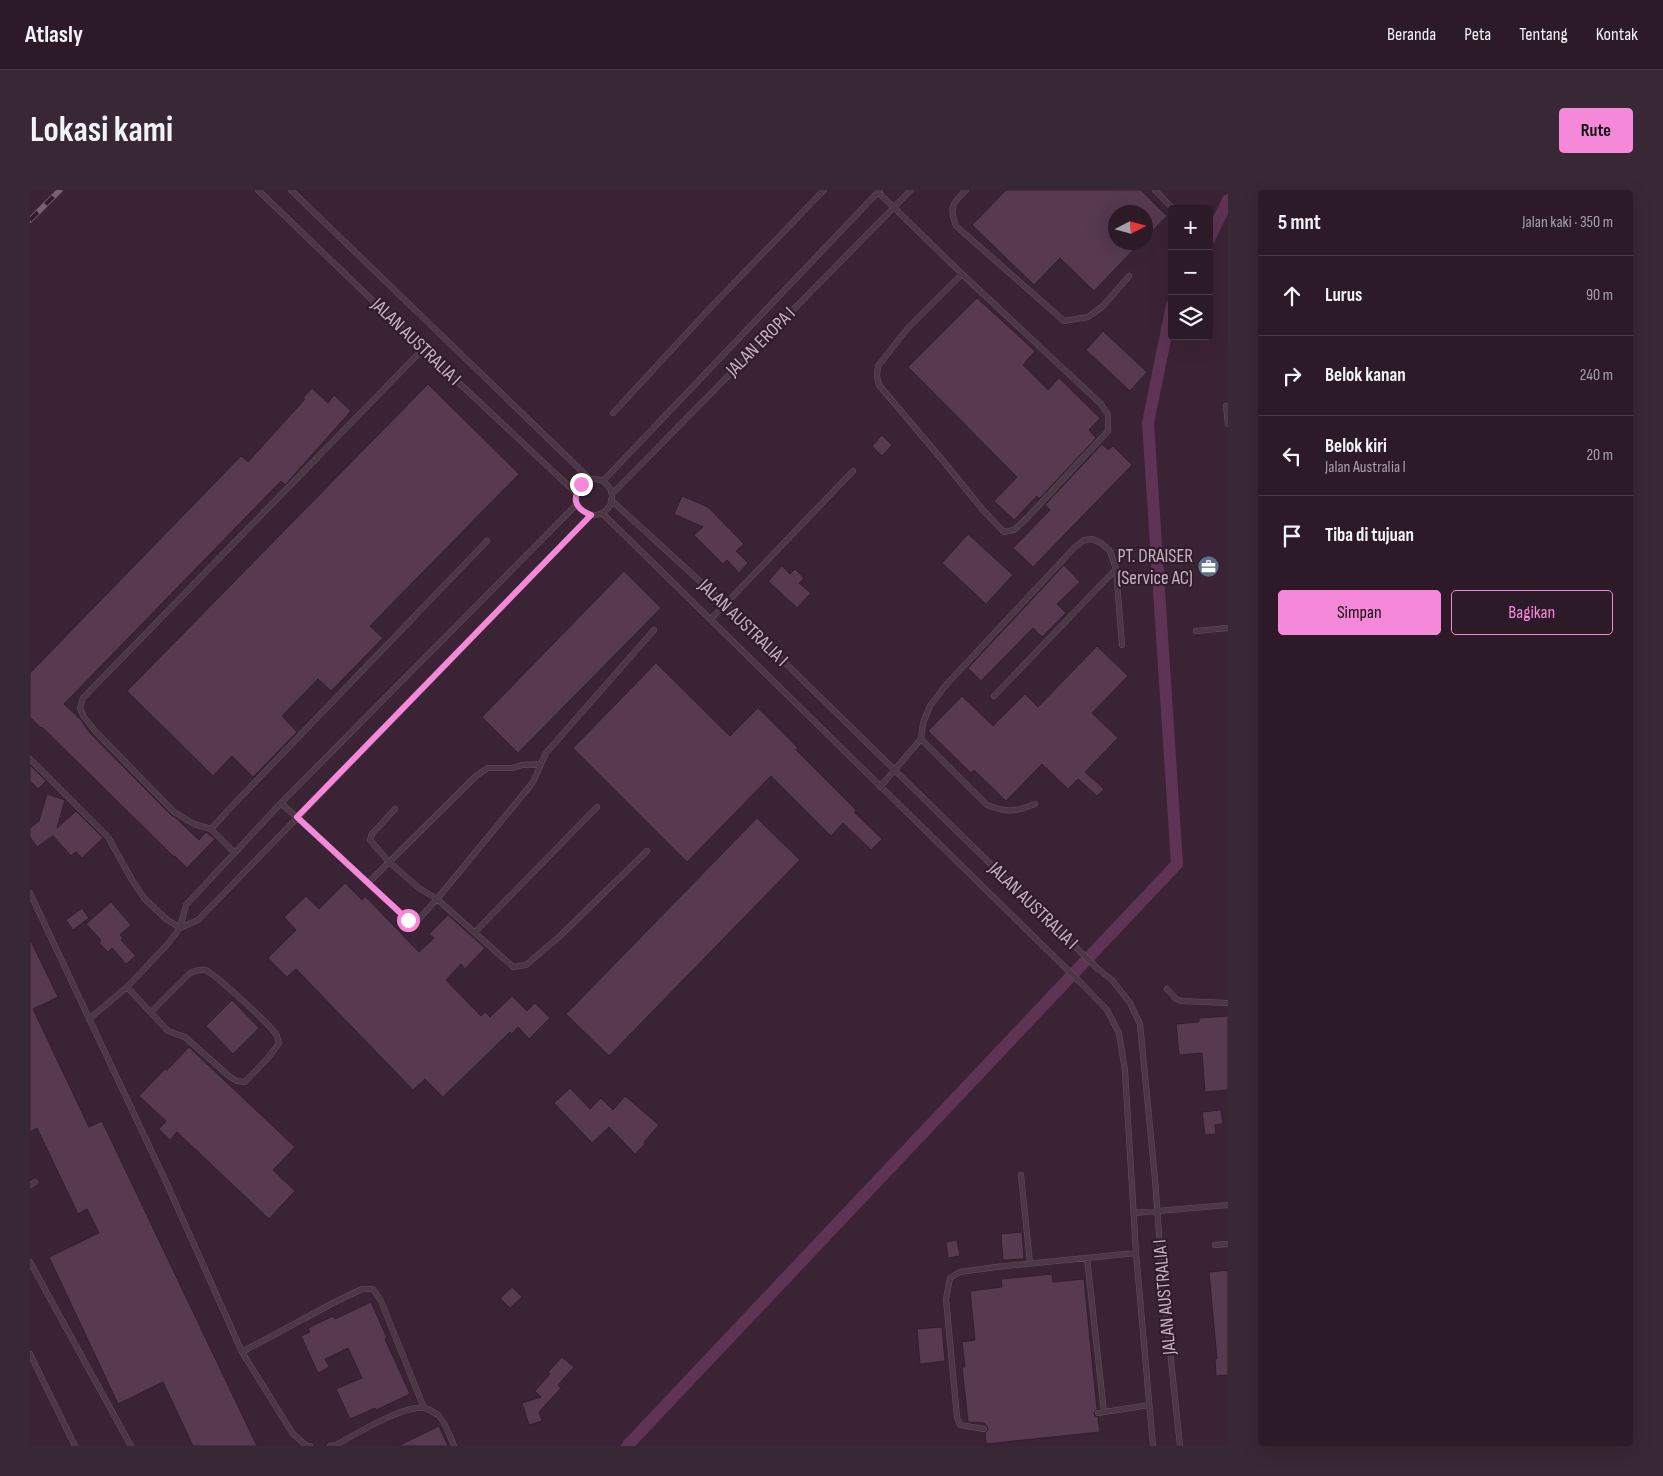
<!DOCTYPE html>
<html lang="id">
<head>
<meta charset="utf-8">
<style>
	:root { --surface:#2c1a28; --page:#382734; --text:#f1f3f6; --muted:#a6a1a8; --line:#483845; --accent:#f688d9 }
	body { margin:0; font-family:"Sofia Sans Condensed",sans-serif; background:var(--page); color:var(--text) }
	.controls { position:absolute; right:15px; top:15px; display:grid; overflow:hidden; border-radius:5px; box-shadow:0 5px 20px #0002 }
	.controls button { width:45px; height:45px; display:grid; place-items:center; padding:0; border:0; border-bottom:1px solid var(--line); background:var(--surface); color:var(--text); font:25px sans-serif }
	.compass { position:absolute; left:1078px; top:15px; width:45px; height:45px; border-radius:50%; background:var(--surface); box-shadow:0 5px 20px #0002; rotate:84deg }
	.stop { position:absolute; width:15px; height:15px; margin:-11px; border:4px solid #f688d9; border-radius:50%; background:#fff }
	.stop.end { background:#f688d9; border-color:#fff; box-shadow:0 1px 5px #0008 }
	.list { margin:0; padding:0; list-style:none }
	h2 { display:flex; justify-content:space-between; align-items:center; height:65px; margin:0; padding:0 20px; font-size:21px }
	h2 small { font-size:16px; font-weight:400; color:var(--muted) }
	.list li { display:grid; grid-template-columns:32px 1fr auto; gap:15px; align-items:center; box-sizing:border-box; height:80px; padding:0 20px; border-top:1px solid var(--line) }
	.list b { display:block; font-size:19px; white-space:nowrap }
	.list p { margin:0; font-size:16px; white-space:nowrap; color:var(--muted) }
	.list em { font-size:16px; font-style:normal; color:var(--muted) }
	.actions { display:flex; gap:10px; padding:15px 20px }
	.actions a { flex:1; padding:11px 0; border:1px solid var(--accent); border-radius:5px; text-align:center; font-size:18px; color:var(--accent) }
	.actions .main { background:var(--accent); color:#111 }
	.icon { flex:none; width:28px; height:28px; fill:none; stroke:currentColor; stroke-width:2; stroke-linecap:round; stroke-linejoin:round }
	.map { position:relative; flex:none; width:1198px; height:1256px; overflow:hidden; border-radius:5px }
	header { display:flex; align-items:center; gap:30px; box-sizing:border-box; height:70px; padding:0 25px; background:var(--surface); border-bottom:1px solid var(--line) }
	header strong { font-size:24px }
	nav { display:flex; gap:28px; margin-inline-start:auto; font-size:18px }
	.intro { display:flex; align-items:center; justify-content:space-between; box-sizing:border-box; height:120px; padding:0 30px }
	h1 { margin:0; font-size:35px }
	.button { padding:12px 22px; border-radius:5px; background:var(--accent); color:#111; font-size:18px; font-weight:700 }
	main { display:flex; gap:30px; padding:0 30px }
	aside { flex:1; background:var(--surface); border-radius:5px; box-shadow:0 5px 20px #0002 }
	.map>svg:first-child { display:block }
	.lines { fill:none; stroke-linecap:round; stroke-linejoin:round }
	.canal { stroke:#5e3353; stroke-width:12 }
	.building { fill:#573a50; stroke:#321e2d }
	.lane-casing { stroke:#634f5e; stroke-width:6 }
	.lane { stroke:#4b3746; stroke-width:5 }
	.rail-casing { stroke:#796073; stroke-width:5.5 }
	.rail { stroke:#301c2b; stroke-width:4; stroke-dasharray:11; stroke-linecap:butt }
	.route { stroke:#f688d9; stroke-width:6 }
	.labels { text-anchor:middle; dominant-baseline:central; stroke-width:4.5; stroke-linejoin:round; paint-order:stroke }
	.street-label { font-size:19px; fill:#c7b2c1; stroke:#301c2b }
	.poi-label { font-size:19px; fill:#c7b2c1; stroke:#301c2b; text-anchor:end }
</style>
</head>
<body>
<header>
<strong>Atlasly</strong>
<nav><a>Beranda</a><a>Peta</a><a>Tentang</a><a>Kontak</a></nav>
</header>
<div class="intro"><h1>Lokasi kami</h1><a class="button">Rute</a></div>
<main>
<div class="map">
<svg width="1198" height="1256" viewBox="0 0 1198 1256">
	<rect width="100%" height="100%" fill="#3b2336"/>
	<g class="lines">
		<!-- canal -->
		<path class="canal" d="M1179 49 1198 10
			M597 1256 1147 674 1118 233 1142 115"/>
	</g>
	<!-- building -->
	<path class="building" d="M976 0H1111L1137 26 1116 48V22H1086V52H1111L1064 101 1030 68 1004 95 942 35Z
		M947 108 1005 161 993 175 1018 200 1029 188 1070 228 1059 240 1066 248 1009 309 1007 306 984 330 964 311 987 287 878 177Z
		M1073 141 1117 182 1100 201 1056 160Z
		M398 194 489 284 340 436 353 448 301 501 288 489 252 526 267 542 223 587 202 566 183 586 97 501Z
		M282 198 298 213 304 205 321 221 255 295 251 291 34 514 51 530 59 542 141 625 147 629 169 650 176 642 185 649 157 678 145 666 144 667 12 537 11 538 0 527V483L211 266 218 272 275 209 273 208Z
		M852 245 862 255 852 266 842 256Z
		M1072 254 1078 260 1083 256 1102 275 1003 377 983 358 1020 320 1015 315Z
		M652 306 678 317 714 354 706 361 718 373 709 383 697 370 693 374 664 345 673 337 644 324Z
		M938 344 983 385 956 414 912 373Z
		M1034 375 1050 392 1027 414 1036 423 1012 447 1003 438 951 491 938 478Z
		M752 376 760 384 765 379 774 388 769 393 781 403 767 418 738 391Z
		M594 381 631 418 488 563 452 527Z
		M1067 456 1098 486 1062 523 1088 548 1055 582 1074 599 1067 606 1048 589 1038 599 1012 574 976 611 944 580 941 583 898 541 932 506 963 536 995 504 1008 517Z
		M626 473 700 546 728 518 768 558 766 560 826 620 824 622 852 649 841 660 813 633 801 646 741 586 657 672 543 558Z
		M0 575 16 591 8 599 0 591Z
		M17 604 35 610 27 638 46 621 73 648 52 668 46 662 41 666 23 646 7 657 0 647V638L9 631Z
		M727 628 770 670 579 866 536 824Z
		M315 693 332 710 335 706 389 762 404 748 399 744 418 725 455 758 435 779 431 774 416 790 451 826 455 822 460 827 482 806 497 821 505 813 520 828 499 849 488 837 482 844 480 842 413 907 395 889 383 900 266 779 257 787 238 768 266 740 254 727 276 706 289 719Z
		M81 712 101 735 90 745 93 748 91 750 106 766 96 774 82 758 78 762 69 753 71 750 56 734Z
		M52 718 59 728 43 740 36 730Z
		M0 749 28 807 3 819 59 937 72 931 227 1256H163L133 1192 88 1214 19 1067 69 1043 57 1019 48 1024 7 938 0 942Z
		M202 810 229 838 203 864 176 836Z
		M1198 826V900L1175 902 1172 863 1149 865 1146 834 1169 832V828Z
		M159 857 265 957 243 980 265 1001 239 1029 147 942 140 950 129 939 136 931 109 906 135 879 137 880Z
		M540 898 560 919 571 908 583 920 595 906 629 935 614 952 615 954 605 964 579 937 562 953 524 913Z
		M1191 920 1193 934 1185 935 1186 944 1175 945 1172 922Z
		M992 1042 994 1069 973 1070 971 1044Z
		M927 1050 930 1066 918 1068 916 1052Z
		M1198 1080V1185L1186 1186 1185 1169H1187L1179 1082Z
		M1022 1084 1023 1092 1054 1089 1067 1219 1064 1223 1065 1226 1068 1227 1070 1242 956 1254 955 1243 958 1240 957 1236 954 1233 938 1232 932 1177H935L932 1152 945 1150 940 1101 972 1097 971 1089Z
		M482 1097 492 1107 480 1118 470 1108Z
		M341 1112 357 1148 355 1149 380 1204 346 1220 345 1218 320 1229 306 1199 332 1188 318 1158 295 1169 299 1177 288 1183 271 1146 280 1142 278 1138 303 1126 305 1129Z
		M912 1137 915 1171 890 1174 887 1139Z
		M532 1167 544 1177 528 1195 531 1198 509 1222 512 1231 499 1235 492 1213 511 1207 505 1201 520 1184 518 1182Z
		M409 1236 418 1256H368Z"/>
	<g class="lines">
		<defs>
			<path id="lane" d="M228 0 393 159 546 303
				M261 0 560 289
				M936 0C922 14 919 18 926 36L1034 131 1058 127 1073 116 1099 86
				M1125 0 1143 19
				M848 2 932 84 1071 214 1078 225V241L997 328 984 340 974 342 952 319 919 278 849 195 847 186 848 176 877 139 932 84
				M1196 216 1198 234
				M583 223 682 116 794 0
				M546 307a18 18 0 1 1 36 0a18 18 0 1 1-36 0Z
				M573 291 850 0
				M582 304 881 0
				M581 310 696 415 1068 779 1082 790 1100 813 1110 834 1125 989 1132 1085 1150 1256
				M572 323 1052 794 1077 820 1089 843 1095 881 1106 1063 1123 1256
				M681 429 823 281
				M1166 441 1198 438
				M964 506 1086 379
				M891 549 957 615C977 623 985 622 1005 614
				M0 569 78 647 102 690 114 708 136 729 150 738
				M850 597 891 549 893 533 900 516 915 496 1044 358 1054 350 1062 349 1071 353 1080 361 1086 379 1092 455
				M251 613 378 730 387 731 407 709 500 596 504 590 516 563 624 440
				M365 619 342 644 340 650 359 672 389 698 407 709 483 777 496 775 530 746 617 661
				M181 639 204 614 457 351
				M205 663 181 639 164 634 144 622 66 542 54 527 50 518 53 508 393 159
				M338 693 446 586 458 578H483L492 575 511 574
				M0 703 137 994 212 1162 263 1244 277 1256H280
				M150 738 168 730 561 325
				M445 742 567 617
				M97 797 138 841 155 847 199 886 207 891 215 892 238 868 249 853C248 851 248 848 247 846 243 837 183 782 175 780 170 779 165 781 160 783L121 822
				M1137 799 1146 809 1151 811 1198 813
				M59 829 97 797 136 756 150 738 156 715 251 613 547 314
				M991 985 1000 1073
				M0 995 5 992
				M1104 1023 1198 1015
				M1185 1055 1198 1054
				M1057 1068 1074 1222
				M0 1072 101 1256
				M212 1162 303 1113 332 1099H343L351 1111 394 1218
				M0 1164 45 1256
				M1068 1223 1119 1215
				M954 1239 930 1235 927 1227 916 1109 920 1088 930 1082 966 1077 1106 1063
				M300 1256 306 1255C324 1245 375 1214 394 1218 398 1219 405 1223 408 1225 416 1233 420 1246 424 1256"/>
		</defs>
		<!-- lane casing -->
		<use href="#lane" class="lane-casing"/>
		<!-- lane -->
		<use href="#lane" class="lane"/>
		<defs>
			<path id="rail" d="M0 30 30 0"/>
		</defs>
		<!-- rail casing -->
		<use href="#rail" class="rail-casing"/>
		<!-- rail -->
		<use href="#rail" class="rail"/>
	</g>
	<g class="lines">
		<!-- route -->
		<path class="route" d="M378 730 267 627 561 325C544 318 542 309 551 294"/>
	</g>
	<!-- icons -->
	<defs>
		<symbol id="office-disc" viewBox="-11 -11 22 22"><circle r="9.5" fill="#5c6f8a" stroke="#301c2b"/><path d="M-6-3h4V-5.5h4V-3h4V5H-6ZM-1-4.5V-3h2v-1.5ZM-6 0V1H6V0Z" fill="#fff"/></symbol>
	</defs>
	<g fill-rule="evenodd">
		<use href="#office-disc" x="1166" y="364" width="25" height="25"/>
	</g>
	<g class="labels">
		<!-- street labels -->
		<g class="street-label">
			<text transform="translate(386 152) rotate(44)">JALAN AUSTRALIA I</text>
			<text transform="translate(731 152) rotate(-45)">JALAN EROPA I</text>
			<text transform="translate(713 433) rotate(44)">JALAN AUSTRALIA I</text>
			<text transform="translate(1003 716) rotate(44)">JALAN AUSTRALIA I</text>
			<text transform="translate(1135 1107) rotate(-95)">JALAN AUSTRALIA I</text>
		</g>
		<!-- poi labels -->
		<g class="poi-label">
			<text x="1163" y="366">PT. DRAISER<tspan x="1163" dy="22">(Service AC)</tspan></text>
		</g>
	</g>
</svg>
<div class="controls">
<button>+</button>
<button>−</button>
<button><svg class="icon" aria-label="layers" viewBox="0 0 24 24"><path d="M12 4l9 5-9 5-9-5zM3 14l9 5 9-5"/></svg></button>
</div>
<svg class="compass" viewBox="-18 -18 36 36"><path d="M0-13l5 13h-10z" fill="#e53935"/><path d="M0 13l5-13h-10z" fill="#a6a1a8"/></svg>
<div class="stop" style="left:378px;top:730px"></div>
<div class="stop end" style="left:551px;top:294px"></div>
</div>
<aside>
<h2>5 mnt<small>Jalan kaki · 350 m</small></h2>
<ul class="list">
<li><svg class="icon" aria-label="ahead" viewBox="0 0 24 24"><path d="M12 20V5M6 11l6-6 6 6"/></svg><div><b>Lurus</b></div><em>90 m</em></li>
<li><svg class="icon" aria-label="right" viewBox="0 0 24 24"><path d="M7 20v-9h11M14 6l5 5-5 5"/></svg><div><b>Belok kanan</b></div><em>240 m</em></li>
<li><svg class="icon" aria-label="left" viewBox="0 0 24 24"><path d="M17 20v-9H6M10 6l-5 5 5 5"/></svg><div><b>Belok kiri</b><p>Jalan Australia I</p></div><em>20 m</em></li>
<li><svg class="icon" aria-label="arrive" viewBox="0 0 24 24"><path d="M6 21V4h12l-3 4 3 4H6"/></svg><div><b>Tiba di tujuan</b></div></li>
</ul>
<div class="actions"><a class="main">Simpan</a><a>Bagikan</a></div>
</aside>
</main>
</body>
</html>
